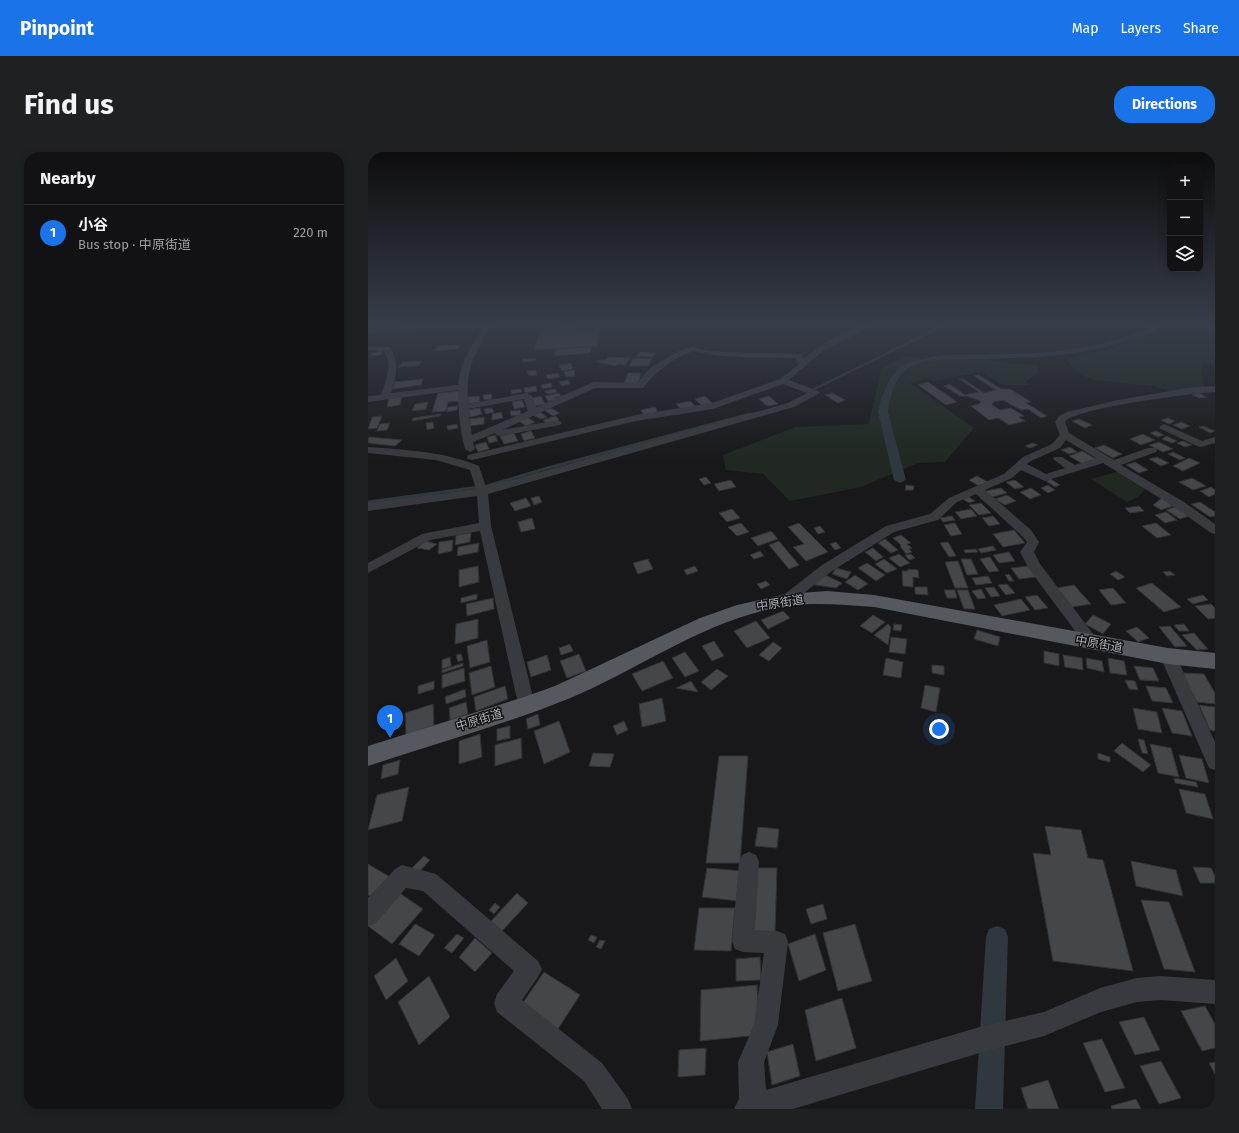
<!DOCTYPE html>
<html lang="en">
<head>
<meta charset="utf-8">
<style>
	:root { --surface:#121214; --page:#1f2022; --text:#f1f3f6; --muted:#9c9ea0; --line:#313234; --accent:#1a73e8 }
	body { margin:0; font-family:"Fira Sans","Noto Sans JP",sans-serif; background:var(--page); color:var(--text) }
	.controls { position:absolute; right:12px; top:12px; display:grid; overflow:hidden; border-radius:8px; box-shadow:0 2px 10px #0003 }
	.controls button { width:36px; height:36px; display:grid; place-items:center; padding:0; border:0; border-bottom:1px solid var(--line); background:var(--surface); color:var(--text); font:20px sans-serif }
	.you { position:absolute; left:571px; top:577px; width:14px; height:14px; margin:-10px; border:3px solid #fff; border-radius:50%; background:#1a73e8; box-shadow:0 0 0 6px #1a73e833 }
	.badge { display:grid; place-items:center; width:26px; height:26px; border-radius:50%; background:var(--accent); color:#fff; font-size:13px; font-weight:700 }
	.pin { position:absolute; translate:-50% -33px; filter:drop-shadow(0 1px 2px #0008) }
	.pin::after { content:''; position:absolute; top:21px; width:14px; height:12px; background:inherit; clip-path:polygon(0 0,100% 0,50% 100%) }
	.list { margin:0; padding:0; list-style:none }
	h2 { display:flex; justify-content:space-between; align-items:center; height:52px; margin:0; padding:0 16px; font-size:17px }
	h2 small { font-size:13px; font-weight:400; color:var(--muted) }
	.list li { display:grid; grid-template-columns:26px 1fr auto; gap:12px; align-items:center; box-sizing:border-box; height:56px; padding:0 16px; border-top:1px solid var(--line) }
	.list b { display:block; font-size:15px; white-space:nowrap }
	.list p { margin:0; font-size:13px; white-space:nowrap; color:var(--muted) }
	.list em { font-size:13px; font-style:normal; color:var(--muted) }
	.icon { flex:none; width:22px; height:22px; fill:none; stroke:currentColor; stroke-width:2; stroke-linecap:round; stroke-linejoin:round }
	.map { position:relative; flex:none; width:847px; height:957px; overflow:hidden; border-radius:16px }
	header { display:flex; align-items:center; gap:24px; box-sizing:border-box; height:56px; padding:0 20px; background:var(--accent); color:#fff }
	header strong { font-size:19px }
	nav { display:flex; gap:22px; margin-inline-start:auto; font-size:14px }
	.intro { display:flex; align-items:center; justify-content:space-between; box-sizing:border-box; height:96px; padding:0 24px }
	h1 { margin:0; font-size:28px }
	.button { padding:10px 18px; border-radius:16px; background:var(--accent); color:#fff; font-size:14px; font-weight:700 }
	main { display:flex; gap:24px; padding:0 24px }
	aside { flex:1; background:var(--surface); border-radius:16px; box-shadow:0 2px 10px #0003 }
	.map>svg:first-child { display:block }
	.green { fill:#202821 }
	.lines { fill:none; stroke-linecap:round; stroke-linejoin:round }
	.stream-far1 { stroke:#2e383e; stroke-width:2 }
	.stream { stroke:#2e383e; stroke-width:3 }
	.canal { fill:#2e383e; fill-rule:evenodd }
	.building { fill:#45464a; stroke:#323236 }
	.minor { fill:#393a3f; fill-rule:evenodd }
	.major { fill:#55585e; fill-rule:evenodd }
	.labels { text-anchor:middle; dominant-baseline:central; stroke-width:3; stroke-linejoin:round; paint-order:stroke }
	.street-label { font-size:12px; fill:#abb0b9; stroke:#131315 }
</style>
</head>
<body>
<header>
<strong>Pinpoint</strong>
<nav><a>Map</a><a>Layers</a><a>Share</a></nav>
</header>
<div class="intro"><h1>Find us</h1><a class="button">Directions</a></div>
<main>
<aside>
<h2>Nearby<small></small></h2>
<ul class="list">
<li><span class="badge">1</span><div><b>小谷</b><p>Bus stop · 中原街道</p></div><em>220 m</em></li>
</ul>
</aside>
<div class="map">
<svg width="847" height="957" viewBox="0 0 847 957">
	<rect width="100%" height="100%" fill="#18181a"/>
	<!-- green -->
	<path class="green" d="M435 174H483L485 175 453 187Z
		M807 174H847V211L833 214 836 235 805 240 785 234 726 228C715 225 704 216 698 207L736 198Z
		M536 204 566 208 611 206 649 212 669 213 670 220 658 229 661 233H636L612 220 566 229 561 226 542 231 606 276 577 310 550 311 493 335 422 349 395 322 358 318 355 303 428 275 501 272 513 216Z
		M752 319 779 335 770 345 759 350 723 327Z"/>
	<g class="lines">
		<!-- stream-far1 -->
		<path class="stream-far1" d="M442 239 575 174"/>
		<!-- stream -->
		<path class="stream" d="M0 350 119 334 176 317 382 262"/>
		<!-- canal -->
		<path class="canal" d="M780 174H788L790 176 788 180C757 190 726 200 693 203 664 206 635 206 605 207 586 208 560 205 542 215 527 224 522 244 520 260L538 328 532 331 526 328 510 260 513 247 522 227 532 215 544 209 568 204C614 201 660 204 705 197 732 193 757 185 782 177Z
			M629 774 637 777 640 785 635 957H607L618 785 621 777Z"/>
	</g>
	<!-- building -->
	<path class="building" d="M207 175 205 178 232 177 229 194 166 198 173 177Z
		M91 193 90 197 66 199 70 194Z
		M223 195 222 201 186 204 188 197Z
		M14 199 13 203 2 204 3 201Z
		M272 200 288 201 285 205 269 204Z
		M241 205 262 206 257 213 250 212 248 214 228 210 230 208H238Z
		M168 206 167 209 154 210 155 207Z
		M266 206 284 207 280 214H261Z
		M54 209 50 214 30 215 35 210Z
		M203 211 205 217 194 219 191 213Z
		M168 218 169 223 161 224 159 219Z
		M206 218 207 224 198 225 196 220Z
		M190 221 192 225 180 227 178 223Z
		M260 221H273L270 231H256Z
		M611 223 633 237H642L663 250 658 251 679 264 673 266 660 257 654 258 649 256 635 248 625 250 624 253 632 258 643 256 656 264 651 265 657 269 641 273 630 266 621 268 603 254 611 252 613 249 599 244H592L576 234 582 232 597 243 611 240 591 227H595L616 241 628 238 606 224Z
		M55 227 53 233 24 237 27 230Z
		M200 228 202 232 194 234 191 230Z
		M560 230 589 250 578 253 550 233Z
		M183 231 184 235 175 237 173 233Z
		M168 234 169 239 157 241 156 236Z
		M153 237 154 240 144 242 143 238Z
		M187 237 189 240 179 242 177 239Z
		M91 239 92 249 80 250 78 259 64 260 70 241Z
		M191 241 193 244 187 246 188 248 180 249 177 244Z
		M464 241 477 248 470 251 457 243Z
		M831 241 838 245 831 246 824 243Z
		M123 242 124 247 116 248 115 243Z
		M34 244 32 253 19 255 21 246Z
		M111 244 112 250 100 252V245Z
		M173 244 177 252 166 254 163 246Z
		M337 244 344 251 334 254 327 247Z
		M401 244 410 252 399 254 391 247Z
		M154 248 157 255 146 257 144 250Z
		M322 249 328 255 314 258 308 252Z
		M60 250 58 257 44 259 47 252Z
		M90 254 89 258 79 260 80 255Z
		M287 255 290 261 276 264 273 258Z
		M112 256 114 262 102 265 100 258Z
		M124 256 126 260 118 262 116 257Z
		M183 256 192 261 185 264 176 258Z
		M152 258 153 263 143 264 142 259Z
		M133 260 135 266 124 268V262Z
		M172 260 179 265 173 267 165 263Z
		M73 262 72 264 44 269 45 266Z
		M14 264 9 276 0 277 4 265Z
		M188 264 191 268 179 272 175 268Z
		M116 265V272L102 274V267Z
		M160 266 167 270 158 274 151 269Z
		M800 266 807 269 801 272 793 268Z
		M711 267 724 273 717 276 704 269Z
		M65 270 66 276 59 278 58 271Z
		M813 270 822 274 814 277 805 273Z
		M22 271 19 278 9 279 12 272Z
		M89 272 90 276 80 278 79 274Z
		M835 274 847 279 842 281 831 275Z
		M163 279 167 286 156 289 153 282Z
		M788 279 796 283 790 285 782 281Z
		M146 281 150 289 136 292 132 284Z
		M775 282 787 288 773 293 762 287Z
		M127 283 130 289 121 291 119 285Z
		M799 284 809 289 804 291 794 287Z
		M2 285 34 288 27 294 0 291V286Z
		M815 289 824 293 817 295 809 291Z
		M118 290 121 297 110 300 107 293Z
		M791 290 805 297 795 300 781 293Z
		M665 291 670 293 662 296 657 294Z
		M736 293 754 302 745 306 727 296Z
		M702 295 709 300 701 302 693 298Z
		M714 299 728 307 715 312 701 304Z
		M805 300 817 306 812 308 800 302Z
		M789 305 801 311 793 314 781 307Z
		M821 306 832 311 815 319 805 314Z
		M767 310 780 318 771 321 758 313Z
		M609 324 620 330 611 334 601 328Z
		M338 325 343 331 336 333 331 327Z
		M824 326 838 334 825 338 811 330Z
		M683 327 692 333 687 335 678 329Z
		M363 328 368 335 351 339 346 332Z
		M647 328 656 335 647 337 638 330Z
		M538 333 546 334 545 338H537Z
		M680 333 687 338 680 341 673 336Z
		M843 335 847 338V342L841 345 832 339Z
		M633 336 639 341 624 345 618 339Z
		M663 336 673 343 662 347 652 340Z
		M639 343 648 349 637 353 627 347Z
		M171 344 174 350 166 353 163 346Z
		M601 345 607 349 601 351 595 347Z
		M158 346 163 354 147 359 142 351Z
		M794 346 805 354 793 358 785 353Z
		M832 350 847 360V364L842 365 823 352Z
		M613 351 623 361 611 363 601 353Z
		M771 354 776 359 762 361 757 356Z
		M807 355 821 364 812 367 798 358Z
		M364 357 372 366 359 370 351 361Z
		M603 357 609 364 593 367 587 360Z
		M798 360 809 368 797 371 787 363Z
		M584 364 587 368 575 370 572 366Z
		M625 364 632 372 621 374 614 366Z
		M164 366 167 377 153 380 150 370Z
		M373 371 381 380 369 384 360 375Z
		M431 371 460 400 438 409 425 395 436 392 420 375Z
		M587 371 594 382 583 384 576 373Z
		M788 371 803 383 789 386 774 374Z
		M452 374 457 380 450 382 446 376Z
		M646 378 657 391 635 395 625 382Z
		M403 379 410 387 390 394 383 386Z
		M103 381 102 390 87 393 88 383Z
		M533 383 543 391 539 392 544 396 541 397 544 400 538 402 532 394 533 393 525 386Z
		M517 387 530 398 523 401 510 391Z
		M85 388 84 399 70 402 71 390Z
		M57 389 69 392 61 398 49 396Z
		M411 389 431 413 421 417 401 393Z
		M468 390 473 396 467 398 462 392Z
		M580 390 588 404 581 405 572 391Z
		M111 391 110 400 89 404 90 395Z
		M625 394 628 398 613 401 610 397Z
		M505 396 515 405 508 409 497 400Z
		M608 397 610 400 597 401 596 398Z
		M392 399 396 404 386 407 382 403Z
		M641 400 647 409 631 411 625 403Z
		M531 402 542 411 532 415 521 406Z
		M543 402 547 406 541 408 537 403Z
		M622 405 631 419 621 420 612 407Z
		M280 407 285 417 270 422 265 411Z
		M516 407 529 417 519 421 507 412Z
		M593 407H603L610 422 599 423Z
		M590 409 600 436H587L577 410Z
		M499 411 517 423 508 429 490 416Z
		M110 414 111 430 91 435V418Z
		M327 414 330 419 319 423 316 418Z
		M660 414 668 425 651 427 643 416Z
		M468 416 483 420 479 427 464 422Z
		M540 417 550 418 551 426 545 425V435L535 434 534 419H540Z
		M748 419 757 425 750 428 742 422Z
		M802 419 807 423 799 424 795 420Z
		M455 422 474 431 468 436 442 432Z
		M641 422 646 429H641L637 423Z
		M487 423 500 432 490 438 477 430Z
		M620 424 624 431 608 433 604 426Z
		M398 429 402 433 393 437 389 432Z
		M784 431 813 455 796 460 768 436Z
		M639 432 647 441 638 443 630 433Z
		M706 433 723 452 704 455 688 436Z
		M547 435H559L560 443 547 442Z
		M626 435 632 444 623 445 617 436Z
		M745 436 758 451 743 453 731 438Z
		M613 437 618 446 610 447 604 439Z
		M576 438H587L589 446H579Z
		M589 438H600L607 457H596Z
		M109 442V447L93 451V446Z
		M669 443 680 456 667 458 657 445Z
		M835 443 840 448 825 452 819 447Z
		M125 446 126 457 99 464 98 452Z
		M653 447 662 458 634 464 626 453Z
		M843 452 847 456V466L840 467 827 454Z
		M415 459 422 466 400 477 393 468Z
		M505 463 517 470 504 481 492 474Z
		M725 463 743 472 735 482 717 472Z
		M110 467V486L87 492 88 472Z
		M388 469 402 486 379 496 366 479Z
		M520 472 523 475 520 493 506 483Z
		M526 472 534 473 533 479 525 478Z
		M816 472 821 479H811L806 473Z
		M802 474 819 494 807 495 791 475Z
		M769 475 781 486 770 490 758 479Z
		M609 478 632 485 630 494 606 487Z
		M826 481 840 497 829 498 814 483Z
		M523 485 539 487 537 502 521 500Z
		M119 488 122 510 102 516 99 494Z
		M346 489 356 504 344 509 334 494Z
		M405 490 414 496 401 509 391 503Z
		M202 492 205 499 193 503 191 496Z
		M676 499 691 502V514L676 511Z
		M317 500 331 519 317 525 304 506Z
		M93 502 95 508 90 510 88 503Z
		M211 502 218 519 199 526 192 509Z
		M179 503 183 518 163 525 159 510Z
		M695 503 714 506 715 518 697 515Z
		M82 505 83 514 74 517V508Z
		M518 506 535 510 533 526 515 523Z
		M718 506 734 509 736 520 719 516Z
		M740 506 756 509 759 523 742 521Z
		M295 509 305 526 274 539 264 522Z
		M95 511V514L74 521V518Z
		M564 513 576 514V523L564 521Z
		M123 514 127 535 104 543 101 521Z
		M766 514 785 516 791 529 772 528Z
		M96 516 97 529 74 536V523Z
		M349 517 360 524 343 538 333 530Z
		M814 521 836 522 847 541V552L829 550Z
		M757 528 767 529 770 538 761 537Z
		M66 529V537L50 542V534Z
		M323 529 330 540 308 536Z
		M557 533 572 536 568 560 553 556Z
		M137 534 140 547 108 559 106 545Z
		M778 534 798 536 805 551 784 549Z
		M97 537 98 545 78 552 77 545Z
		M294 546 298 569 274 575 271 552Z
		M98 550 100 562 82 568 81 556Z
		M65 552 66 573 38 583 37 561Z
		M831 553 847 555V579L842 578Z
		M765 556 789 560 794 581 770 577Z
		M794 556 814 559 824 584 804 581Z
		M170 562 172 573 160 577 158 567Z
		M191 569 202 600 176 612 166 579Z
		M256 569 260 578 249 583 245 574Z
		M142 574V586L129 589V577Z
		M112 582 114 605 91 612V589Z
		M153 586 154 606 127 614V593Z
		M770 587 776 588 780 602 774 601Z
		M754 591 783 613 775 620 746 599Z
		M782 592 803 596 811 625 790 621Z
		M225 601 246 602 242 615 221 614Z
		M730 601 742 605V610L730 607Z
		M811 603 834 607 841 631 818 626Z
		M351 604H380L372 711H338Z
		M32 608 30 622 13 627 15 613Z
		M806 626 828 630 830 635 807 631Z
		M41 635 34 669 0 678 9 643Z
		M811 637 837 642 845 667 818 661Z
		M677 674 713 678 720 706 735 708 765 819 685 809 665 701 683 703Z
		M390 675 411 677 409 696 387 694Z
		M56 704 62 708 50 721 43 717Z
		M763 709 808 718 815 744 768 734Z
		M0 712 22 725 3 745 0 743Z
		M825 715 843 716 847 724V731H832Z
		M339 716 374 719 370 749 334 745Z
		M389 716H409L407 780H385Z
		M30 740 55 757 24 792 0 774V772Z
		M149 741 160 751 134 779 123 769Z
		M773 748 801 750 827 820 796 817Z
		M127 751 132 755 126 762 121 758Z
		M455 752 459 767 443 772 438 757Z
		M331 756H367L363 799 326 798Z
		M47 772 67 783 51 804 31 792Z
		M487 772 504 829 470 839 455 781Z
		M89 782 96 786 84 801 76 796Z
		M447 782 458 818 431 829 420 792Z
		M223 783 229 785 226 791 220 788Z
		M107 786 124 801 107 820 91 805Z
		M232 788 237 789 233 797 228 795Z
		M392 805 393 828 368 829V807Z
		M28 806 40 829 18 848 6 824Z
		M176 820 212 843 190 877 154 852Z
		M61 824 82 865 51 893 30 850Z
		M389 833 391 883 332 889 333 838Z
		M474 846 488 896 448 909 437 858Z
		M837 854 847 872V896L834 899 813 859Z
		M776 865 792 898 767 903 751 870Z
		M734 887 757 936 737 940 715 891Z
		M425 892 432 924 404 933 399 900Z
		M338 896 337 923 310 925 311 898Z
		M793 909 813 946 791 952 772 914Z
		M847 910V922L841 911Z
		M680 928 691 957H660L653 936Z
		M768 947 773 957H744L743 954Z"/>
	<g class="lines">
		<!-- minor -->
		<path class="minor" d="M60 174H124C105 204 98 216 100 252L159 241 164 244 168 255 226 230 270 231 278 220 285 214 313 198 325 195 342 199 357 200 431 202H434L436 207C453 192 480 174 504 174L455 199 421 228 450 239 452 241 426 255 120 342 123 374 167 553 165 558 159 560 153 558 148 543 112 379 62 388 0 421V411L54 382 111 371 109 344 0 359V351L108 337 102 318 68 308 0 301V295C38 298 75 299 111 314L118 335 420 251 439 241 415 232 345 257 268 269 104 308 100 307 99 305 100 303 268 263 344 251 412 227 430 213 428 206C394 205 359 207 325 199 305 206 288 219 275 236H227L134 278 189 268 192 269 194 271 192 273 132 284 128 283 127 281 105 290 107 297 102 300 97 297C92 278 90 258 90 238L0 250V244L13 243C18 229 25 213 16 199L0 198V194L22 195C32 211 28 225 23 241L90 233C92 210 103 194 115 176L0 181V177ZM156 247 160 259 104 283 100 257Z
			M838 174H847V180Z
			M847 234V240C826 241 706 256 697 270L701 281 746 308 780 296H788L789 298 788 300 753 313 816 350 847 372V382L843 381 808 356 735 311 677 329 653 318 644 326 617 338 663 378 671 390 666 400 672 412 729 487 732 491 729 495 724 497 719 495 661 417 652 400 659 390 654 384 608 342 589 350 570 368 526 380 464 419 423 451 418 453 413 451 411 448 413 445 454 413 518 374 562 362 581 346 636 322 655 305 684 292 692 283 687 270 691 264 699 260 750 248 819 236ZM698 288 728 306 707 313 694 305H686L685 307 697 316 678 322 659 312 663 309 692 296Z
			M796 272 834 289 847 285V291L833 295 829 294 793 277 791 275Z
			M800 498 806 500 808 504 847 590V618L841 616 792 504 794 500Z
			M381 700 388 703 391 710 387 778 409 779 417 782 420 790 410 873 396 910 398 938 615 874 676 860 732 836 769 826 792 824 847 828V852L792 848 769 850 733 860 676 884 615 900 425 957H366L371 947 370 910 386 873 396 801 375 800 367 797 364 789 371 710 374 703Z
			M34 713 68 722 170 809 174 817 170 825 154 848 234 911 260 947 264 957H234L216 929 129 860 126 851 129 842 146 819 55 739 38 736 8 771 0 774V746L27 717Z"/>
		<!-- major -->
		<path class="major" d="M459 439 506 443 800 496 847 501V517L800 512 506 455C477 453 448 450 419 454 341 465 272 517 200 547 135 573 67 592 0 614V594L156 545 187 534 332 466 369 453 418 442Z"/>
	</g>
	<!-- sky -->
	<linearGradient id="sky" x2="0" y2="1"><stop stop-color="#0d0d0e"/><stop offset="0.56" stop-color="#373d49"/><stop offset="1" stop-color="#373d49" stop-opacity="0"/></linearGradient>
	<rect width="847" height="308" fill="url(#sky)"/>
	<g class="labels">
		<!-- street labels -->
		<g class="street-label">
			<text transform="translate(412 451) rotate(-9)">中原街道</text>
			<text transform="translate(731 492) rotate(10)">中原街道</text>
			<text transform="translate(111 568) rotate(-17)">中原街道</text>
		</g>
	</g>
</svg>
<div class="controls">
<button>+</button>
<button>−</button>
<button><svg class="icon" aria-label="layers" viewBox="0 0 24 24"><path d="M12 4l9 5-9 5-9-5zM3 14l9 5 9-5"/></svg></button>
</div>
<div class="you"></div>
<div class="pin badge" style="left:22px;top:586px">1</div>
</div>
</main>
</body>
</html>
